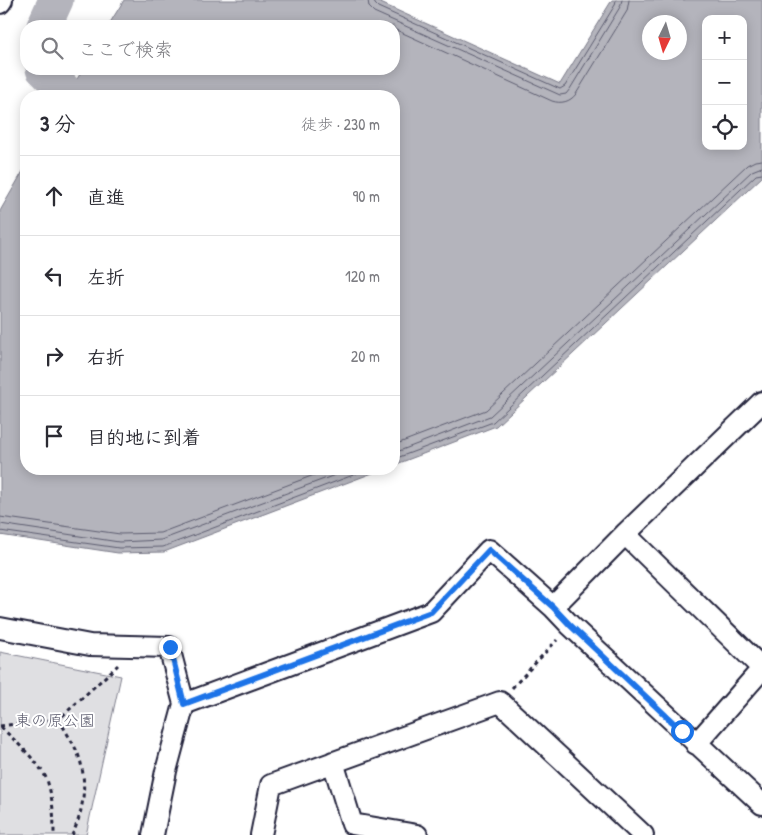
<!DOCTYPE html>
<html lang="ja">
<head>
<meta charset="utf-8">
<style>
	:root { --surface:#fff; --page:#f2f2f3; --text:#2b2b33; --muted:#7c7c81; --line:#e1e1e2 }
	body { margin:0; font-family:"Patrick Hand","Klee One",sans-serif; background:var(--page); color:var(--text) }
	.controls { position:absolute; right:15px; top:15px; display:grid; overflow:hidden; border-radius:10px; box-shadow:0 2px 12px #0003 }
	.controls button { width:45px; height:45px; display:grid; place-items:center; padding:0; border:0; border-bottom:1px solid var(--line); background:var(--surface); color:var(--text); font:25px sans-serif }
	.compass { position:absolute; left:642px; top:15px; width:45px; height:45px; border-radius:50%; background:var(--surface); box-shadow:0 2px 12px #0003; rotate:185deg }
	.stop { position:absolute; width:15px; height:15px; margin:-11px; border:4px solid #1a73e8; border-radius:50%; background:#fff }
	.stop.end { background:#1a73e8; border-color:#fff; box-shadow:0 1px 5px #0008 }
	.list { margin:0; padding:0; list-style:none }
	h2 { display:flex; justify-content:space-between; align-items:center; height:65px; margin:0; padding:0 20px; font-size:21px }
	h2 small { font-size:16px; font-weight:400; color:var(--muted) }
	.list li { display:grid; grid-template-columns:32px 1fr auto; gap:15px; align-items:center; box-sizing:border-box; height:80px; padding:0 20px; border-top:1px solid var(--line) }
	.list b { display:block; font-size:19px; white-space:nowrap }
	.list em { font-size:16px; font-style:normal; color:var(--muted) }
	.icon { flex:none; width:28px; height:28px; fill:none; stroke:currentColor; stroke-width:2; stroke-linecap:round; stroke-linejoin:round }
	.map { position:relative; flex:none; width:762px; height:835px; overflow:hidden }
	.search { position:absolute; background:var(--surface); box-shadow:0 2px 12px #0003; left:20px; top:20px; width:380px; height:55px; display:flex; align-items:center; gap:12px; box-sizing:border-box; padding:0 18px; border-radius:20px; color:var(--muted); font-size:19px }
	.panel { position:absolute; background:var(--surface); box-shadow:0 2px 12px #0003; left:20px; top:90px; width:380px; height:385px; border-radius:20px }
	.map>svg:first-child { display:block }
	.green { fill:#dfdfe2; stroke:#80808e }
	.water { fill:#b4b4bc; stroke:#7a7a88; fill-rule:evenodd }
	.lines { fill:none; stroke-linecap:round; stroke-linejoin:round }
	.shore { stroke:#5c5c6f; stroke-width:1 }
	.river { stroke:#b4b4bc; stroke-width:35 }
	.minor-casing { stroke:#22223b; stroke-width:24 }
	.path { stroke:#22223b; stroke-width:3; stroke-dasharray:4 4; stroke-linecap:butt }
	.minor { stroke:#fff; stroke-width:20 }
	.route { stroke:#1a73e8; stroke-width:6 }
	.labels { text-anchor:middle; dominant-baseline:central; stroke-width:4; stroke-linejoin:round; paint-order:stroke }
	.park-label { font-size:16px; fill:#5b5b6d; stroke:#fff }
</style>
</head>
<body>
<div class="map">
<svg width="762" height="835" viewBox="0 0 762 835">
	<rect width="100%" height="100%" fill="#fff"/>
	<filter id="ink" filterUnits="userSpaceOnUse"><feTurbulence type="fractalNoise" baseFrequency=".02" numOctaves="2"/><feDisplacementMap in="SourceGraphic" scale="10" xChannelSelector="R" yChannelSelector="G"/><feConvolveMatrix kernelMatrix="1 2 1 2 8 2 1 2 1" color-interpolation-filters="sRGB"/></filter>
	<g filter="url(#ink)">
		<!-- green -->
		<path class="green" d="M0 652 121 676 86 835H0Z"/>
		<!-- water -->
		<path class="water" d="M124 0H374L560 84 612 0H762V177L496 426 394 465V96H67L83 69H394V26H108ZM706 19H743V146H706ZM650 22H680V52H650Z
			M26 166V469H383L164 552 118 553 0 535V211Z"/>
		<g class="lines">
			<!-- shore -->
			<path class="shore" d="M368 0 369 7 374 12 560 95 566 94 570 89 620 7 622 0
				M374 0 375 4 378 7 560 89 565 86 615 5 616 0
				M394 29 552 101C561 104 570 102 576 94L627 11 629 0
				M394 445 486 410 747 165 755 161 762 160
				M394 453 490 416 752 171 762 167
				M394 459 493 422 756 175 762 174
				M0 517 120 534 160 533 330 469
				M0 524 119 542 161 540 351 469
				M0 531 119 548 163 547 369 469"/>
			<!-- river -->
			<path class="river" d="M44 26 56 0
				M43 69 70 96"/>
			<defs>
				<path id="minor" d="M0 3 2 0
					M625 534 762 668
					M553 607 625 534 762 402
					M0 628 90 645 169 647 184 704 166 771 153 835
					M184 704 431 612 489 550 553 607 570 625 762 804
					M696 744 762 669
					M333 762 352 824 417 835
					M261 835 271 785 500 702 643 835"/>
			</defs>
			<!-- minor casing -->
			<use href="#minor" class="minor-casing"/>
			<!-- path -->
			<path class="path" d="M512 688 557 640
				M59 719C65 731 73 742 78 754 88 780 84 811 72 835
				M0 726 59 719 118 665
				M1 727C13 739 41 764 47 780 53 798 54 817 54 835"/>
			<!-- minor -->
			<use href="#minor" class="minor"/>
		</g>
	</g>
	<g class="lines" filter="url(#ink)">
		<!-- route -->
		<path class="route" d="M170 647 184 704 431 612 489 550 553 607 570 625 682 731"/>
	</g>
	<g class="labels">
		<!-- park labels -->
		<g class="park-label">
			<text x="55" y="720">東の原公園</text>
		</g>
	</g>
</svg>
<div class="controls">
<button>+</button>
<button>−</button>
<button><svg class="icon" aria-label="locate" viewBox="0 0 24 24"><circle cx="12" cy="12" r="6"/><path d="M12 2v4M12 18v4M2 12h4M18 12h4"/></svg></button>
</div>
<svg class="compass" viewBox="-18 -18 36 36"><path d="M0-13l5 13h-10z" fill="#e53935"/><path d="M0 13l5-13h-10z" fill="#7c7c81"/></svg>
<div class="stop" style="left:682px;top:731px"></div>
<div class="stop end" style="left:170px;top:647px"></div>
<div class="search"><svg class="icon" aria-label="search" viewBox="0 0 24 24"><circle cx="10" cy="10" r="6"/><path d="M15 15l6 6"/></svg>ここで検索</div>
<section class="panel">
<h2>3 分<small>徒歩 · 230 m</small></h2>
<ul class="list">
<li><svg class="icon" aria-label="ahead" viewBox="0 0 24 24"><path d="M12 20V5M6 11l6-6 6 6"/></svg><div><b>直進</b></div><em>90 m</em></li>
<li><svg class="icon" aria-label="left" viewBox="0 0 24 24"><path d="M17 20v-9H6M10 6l-5 5 5 5"/></svg><div><b>左折</b></div><em>120 m</em></li>
<li><svg class="icon" aria-label="right" viewBox="0 0 24 24"><path d="M7 20v-9h11M14 6l5 5-5 5"/></svg><div><b>右折</b></div><em>20 m</em></li>
<li><svg class="icon" aria-label="arrive" viewBox="0 0 24 24"><path d="M6 21V4h12l-3 4 3 4H6"/></svg><div><b>目的地に到着</b></div></li>
</ul>
</section>
</div>
</body>
</html>
